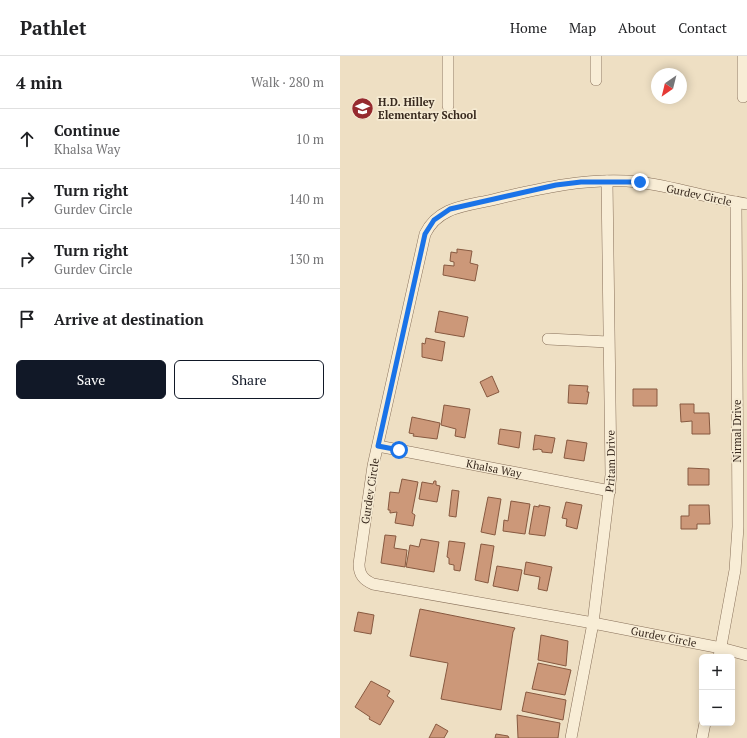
<!DOCTYPE html>
<html lang="en">
<head>
<meta charset="utf-8">
<style>
	:root { --surface:#fff; --page:#f6f6f6; --text:#202124; --muted:#757577; --line:#e0e0e0; --accent:#111827 }
	body { margin:0; font-family:"PT Serif",serif; background:var(--page); color:var(--text) }
	.controls { position:absolute; right:12px; bottom:12px; display:grid; overflow:hidden; border-radius:6px; box-shadow:0 2px 10px #0003 }
	.controls button { width:36px; height:36px; display:grid; place-items:center; padding:0; border:0; border-bottom:1px solid var(--line); background:var(--surface); color:var(--text); font:20px sans-serif }
	.compass { position:absolute; left:311px; top:12px; width:36px; height:36px; border-radius:50%; background:var(--surface); box-shadow:0 2px 10px #0003; rotate:215deg }
	.stop { position:absolute; width:12px; height:12px; margin:-9px; border:3px solid #1a73e8; border-radius:50%; background:#fff }
	.stop.end { background:#1a73e8; border-color:#fff; box-shadow:0 1px 4px #0008 }
	.list { margin:0; padding:0; list-style:none }
	h2 { display:flex; justify-content:space-between; align-items:center; height:52px; margin:0; padding:0 16px; font-size:17px }
	h2 small { font-size:13px; font-weight:400; color:var(--muted) }
	.list li { display:grid; grid-template-columns:26px 1fr auto; gap:12px; align-items:center; box-sizing:border-box; height:60px; padding:0 16px; border-top:1px solid var(--line) }
	.list b { display:block; font-size:15px; white-space:nowrap }
	.list p { margin:0; font-size:13px; white-space:nowrap; color:var(--muted) }
	.list em { font-size:13px; font-style:normal; color:var(--muted) }
	.actions { display:flex; gap:8px; padding:12px 16px }
	.actions a { flex:1; padding:9px 0; border:1px solid var(--accent); border-radius:6px; text-align:center; font-size:14px; color:var(--accent) }
	.actions .main { background:var(--accent); color:#fff }
	.icon { flex:none; width:22px; height:22px; fill:none; stroke:currentColor; stroke-width:2; stroke-linecap:round; stroke-linejoin:round }
	.map { position:relative; flex:none; width:407px; height:682px; overflow:hidden }
	header { display:flex; align-items:center; gap:24px; box-sizing:border-box; height:56px; padding:0 20px; background:var(--surface); border-bottom:1px solid var(--line) }
	header strong { font-size:19px }
	nav { display:flex; gap:22px; margin-inline-start:auto; font-size:14px }
	main { display:flex }
	aside { flex:1; background:var(--surface) }
	.map>svg:first-child { display:block }
	.building { fill:#cc9879; stroke:#875940 }
	.lines { fill:none; stroke-linecap:round; stroke-linejoin:round }
	.street-casing { stroke:#88705a; stroke-width:12 }
	.street { stroke:#f8edd6; stroke-width:11 }
	.route { stroke:#1a73e8; stroke-width:5 }
	.labels { text-anchor:middle; dominant-baseline:central; stroke-width:3.5; stroke-linejoin:round; paint-order:stroke }
	.poi-label { font-size:11px; font-weight:bold; fill:#38291e; stroke:#f5ead2; text-anchor:start }
	.street-label { font-size:11px; fill:#38291e; stroke:#f5ead2 }
</style>
</head>
<body>
<header>
<strong>Pathlet</strong>
<nav><a>Home</a><a>Map</a><a>About</a><a>Contact</a></nav>
</header>
<main>
<aside>
<h2>4 min<small>Walk · 280 m</small></h2>
<ul class="list">
<li><svg class="icon" aria-label="ahead" viewBox="0 0 24 24"><path d="M12 20V5M6 11l6-6 6 6"/></svg><div><b>Continue</b><p>Khalsa Way</p></div><em>10 m</em></li>
<li><svg class="icon" aria-label="right" viewBox="0 0 24 24"><path d="M7 20v-9h11M14 6l5 5-5 5"/></svg><div><b>Turn right</b><p>Gurdev Circle</p></div><em>140 m</em></li>
<li><svg class="icon" aria-label="right" viewBox="0 0 24 24"><path d="M7 20v-9h11M14 6l5 5-5 5"/></svg><div><b>Turn right</b><p>Gurdev Circle</p></div><em>130 m</em></li>
<li><svg class="icon" aria-label="arrive" viewBox="0 0 24 24"><path d="M6 21V4h12l-3 4 3 4H6"/></svg><div><b>Arrive at destination</b></div></li>
</ul>
<div class="actions"><a class="main">Save</a><a>Share</a></div>
</aside>
<div class="map">
<svg width="407" height="682" viewBox="0 0 407 682">
	<rect width="100%" height="100%" fill="#eedfc3"/>
	<!-- building -->
	<path class="building" d="M117 193 132 195 130 207 138 209 135 225 103 219 104 209 114 210V206L110 205 111 196 117 197Z
		M99 255 128 261 124 281 95 276Z
		M86 282 105 286 102 305 82 301V287L85 288Z
		M152 320 159 336 147 341 140 326Z
		M229 329 248 330 247 336H249L247 348 228 347Z
		M293 333H317V350H293Z
		M340 348H354V357H369L370 378H352V365L341 366Z
		M104 349 130 353 125 382 115 380 116 373 101 369Z
		M72 361 100 367 97 383 73 380 74 378 69 377Z
		M160 373 181 376 179 392 158 388Z
		M195 379 215 382 212 397 202 396V394L199 393 193 394Z
		M227 384 247 387 244 405 224 402Z
		M348 412 369 413V429H348Z
		M62 423 78 426 72 457 75 459 73 470 55 467 57 456 50 457V454H48L50 436 59 437Z
		M94 425H96V429L100 430 97 446 79 443 82 426 93 428Z
		M112 434 119 435 116 461 109 460Z
		M148 441 161 443 155 479 141 476Z
		M171 445 190 448 185 478 163 475 164 464 168 465Z
		M226 446 242 449 237 473 226 470 227 463 222 462Z
		M199 449 210 451 205 480 189 478 194 450 199 451Z
		M349 449H369L370 468H357V473H341V460H349Z
		M45 479 56 480 54 492 67 494 65 511 41 507Z
		M81 483 99 486 94 516 66 511 70 489 79 491Z
		M109 485 125 487 120 515 114 514V509L109 508V502L107 501Z
		M141 488 154 490 148 527 135 524Z
		M186 506 212 511 207 535 198 533 200 521 184 518Z
		M157 510 182 514 178 535 153 530Z
		M80 553 175 572 173 576 161 654 101 643 108 607 70 600Z
		M18 556 34 559 31 578 14 575Z
		M201 579 228 585 226 610 198 604Z
		M198 607 231 614 225 639 192 633Z
		M31 625 50 635 47 640 54 645 40 669 29 663 30 661 15 651Z
		M186 636 226 644 223 664 182 655Z
		M177 659 220 667 218 682H178Z
		M96 668 108 675 104 682H89Z
		M156 678 168 680 169 682H155Z"/>
	<g class="lines">
		<defs>
			<g id="street">
				<path d="M256 0V24"/>
				<path d="M403 41V0"/>
				<path d="M108 50V0"/>
				<path id="s1" d="M407 148C371 143 336 131 299 126 248 121 201 132 152 144 125 150 98 151 85 178L33 410 19 508C19 519 24 524 33 528L253 567 381 592 407 599"/>
				<path d="M208 283 268 286"/>
				<path id="s2" d="M38 390 270 435"/>
				<path d="M379 601 395 514 398 471 396 146"/>
				<path id="s3" d="M231 682 253 567 271 419 267 125"/>
				<path d="M362 682 365 667"/>
			</g>
		</defs>
		<!-- street casing -->
		<use href="#street" class="street-casing"/>
		<!-- street -->
		<use href="#street" class="street"/>
	</g>
	<g class="lines">
		<!-- route -->
		<path class="route" d="M59 394 38 390 85 178 94 164 110 153 216 129 241 126H300"/>
	</g>
	<!-- icons -->
	<defs>
		<symbol id="school-disc" viewBox="-11 -11 22 22"><circle r="9.5" fill="#962a2f" stroke="#f5ead2"/><path d="M0-5L7-2L0 1L-7-2ZM-4 1L0 2.5L4 1V4Q0 6-4 4Z" fill="#fff"/></symbol>
	</defs>
	<g fill-rule="evenodd">
		<use href="#school-disc" x="10" y="40" width="25" height="25"/>
	</g>
	<g class="labels">
		<!-- poi labels -->
		<g class="poi-label">
			<text x="38" y="46">H.D. Hilley<tspan x="38" dy="13">Elementary School</tspan></text>
		</g>
		<!-- street labels -->
		<g class="street-label">
			<text transform="translate(359 139) rotate(12)">Gurdev Circle</text>
			<text transform="translate(397 375) rotate(-90)">Nirmal Drive</text>
			<text stroke="none"><textPath href="#s3" startOffset="280">Pritam Drive</textPath></text>
			<text stroke="none"><textPath href="#s2" startOffset="118">Khalsa Way</textPath></text>
			<text transform="translate(30 435) rotate(-81)">Gurdev Circle</text>
			<text stroke="none"><textPath href="#s1" startOffset="996">Gurdev Circle</textPath></text>
		</g>
	</g>
</svg>
<div class="controls">
<button>+</button>
<button>−</button>
</div>
<svg class="compass" viewBox="-18 -18 36 36"><path d="M0-13l5 13h-10z" fill="#e53935"/><path d="M0 13l5-13h-10z" fill="#757577"/></svg>
<div class="stop" style="left:59px;top:394px"></div>
<div class="stop end" style="left:300px;top:126px"></div>
</div>
</main>
</body>
</html>
